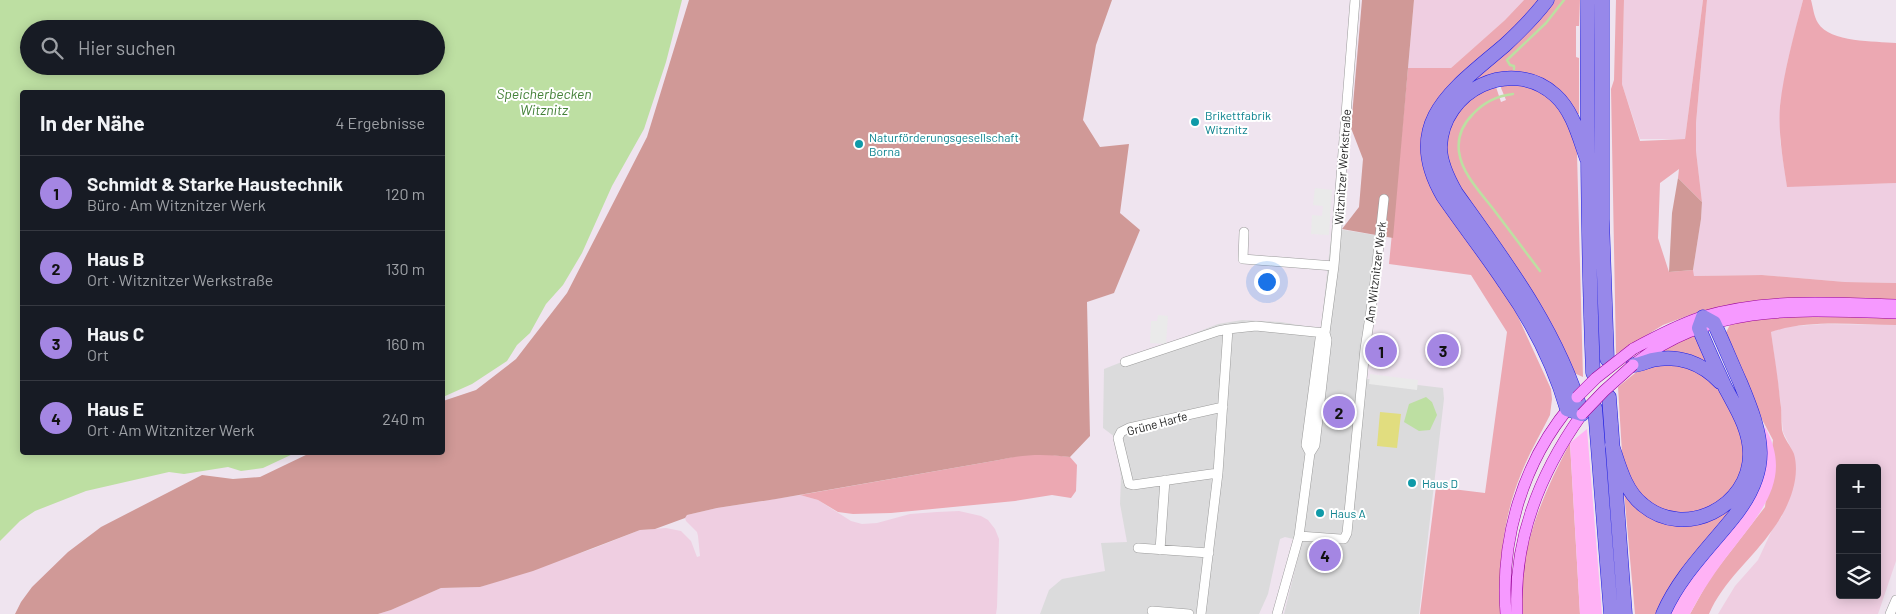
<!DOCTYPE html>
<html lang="de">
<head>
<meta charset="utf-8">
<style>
	:root { --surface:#171b24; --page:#20242c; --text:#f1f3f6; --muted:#9ea1a6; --line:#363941; --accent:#a486e3 }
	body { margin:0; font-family:Barlow,sans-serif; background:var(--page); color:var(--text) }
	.controls { position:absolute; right:15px; bottom:15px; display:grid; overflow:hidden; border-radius:5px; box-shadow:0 2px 12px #0003 }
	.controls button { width:45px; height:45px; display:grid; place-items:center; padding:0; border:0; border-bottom:1px solid var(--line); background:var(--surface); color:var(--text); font:25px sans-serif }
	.you { position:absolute; left:1266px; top:281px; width:18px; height:18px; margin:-12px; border:4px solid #fff; border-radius:50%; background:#1a73e8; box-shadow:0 0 0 8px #1a73e833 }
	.badge { display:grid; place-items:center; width:32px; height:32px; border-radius:50%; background:var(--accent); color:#111; font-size:16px; font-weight:700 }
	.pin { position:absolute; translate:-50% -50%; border:2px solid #fff; box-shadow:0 1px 5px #0006 }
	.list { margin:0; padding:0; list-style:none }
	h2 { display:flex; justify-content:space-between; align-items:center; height:65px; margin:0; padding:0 20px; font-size:21px }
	h2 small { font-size:16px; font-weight:400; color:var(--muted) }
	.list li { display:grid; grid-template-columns:32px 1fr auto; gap:15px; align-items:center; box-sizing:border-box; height:75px; padding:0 20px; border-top:1px solid var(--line) }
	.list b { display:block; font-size:19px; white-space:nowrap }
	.list p { margin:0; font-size:16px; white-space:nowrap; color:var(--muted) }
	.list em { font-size:16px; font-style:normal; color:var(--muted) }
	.icon { flex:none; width:28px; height:28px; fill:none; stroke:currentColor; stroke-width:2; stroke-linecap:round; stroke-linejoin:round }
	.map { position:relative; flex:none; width:1896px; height:614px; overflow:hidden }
	.search { position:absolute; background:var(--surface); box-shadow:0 2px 12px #0003; left:20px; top:20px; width:425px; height:55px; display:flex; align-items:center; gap:12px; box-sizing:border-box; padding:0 18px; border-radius:28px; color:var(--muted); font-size:19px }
	.panel { position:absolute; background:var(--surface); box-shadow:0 2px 12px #0003; left:20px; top:90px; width:425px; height:365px; border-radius:5px }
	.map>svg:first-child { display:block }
	.residential { fill:#dbdbdc }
	.farmland { fill:#efcee1; fill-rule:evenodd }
	.grass { fill:#eca8b2 }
	.forest { fill:#d09997 }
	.sand { fill:#ffb2f5 }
	.pitch { fill:#e1dd7f }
	.parking { fill:#eaeaea }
	.water { fill:#bddfa2; fill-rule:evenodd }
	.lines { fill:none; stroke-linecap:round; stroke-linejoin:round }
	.stream { stroke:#bddfa2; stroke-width:2.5 }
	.minor-casing { stroke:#9b9b9b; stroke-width:10 }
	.major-casing { stroke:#980097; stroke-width:12 }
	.highway-casing { stroke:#1e1ee0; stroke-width:15 }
	.minor { stroke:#fff; stroke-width:9 }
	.major { stroke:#f699ff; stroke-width:11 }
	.highway { stroke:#9788ea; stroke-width:14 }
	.major-bridge-casing { stroke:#980097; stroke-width:12; stroke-linecap:butt }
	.major-bridge { stroke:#f699ff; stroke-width:11 }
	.culture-dot { fill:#0f9aa8; stroke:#fff; stroke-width:2 }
	.labels { text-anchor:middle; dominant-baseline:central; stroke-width:4; stroke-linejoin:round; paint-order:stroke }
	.culture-label { font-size:12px; fill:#0d838f; stroke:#fff; text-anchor:start }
	.street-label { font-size:12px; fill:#1e1e1e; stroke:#fff }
	.water-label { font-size:14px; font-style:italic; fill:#438137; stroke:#fff }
</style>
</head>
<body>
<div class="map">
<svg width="1896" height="614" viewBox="0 0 1896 614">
	<rect width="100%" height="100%" fill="#efe4ef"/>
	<!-- residential -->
	<path class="residential" d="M1332 228 1375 235 1371 292 1359 378 1443 388 1444 399 1419 614H1284L1302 541 1285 537 1280 539 1268 594 1259 614H1040L1049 590 1062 579 1105 571 1101 543 1127 542 1120 504 1121 477 1115 437 1103 428 1104 369 1218 324 1242 320 1281 322 1321 329Z"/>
	<!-- farmland -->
	<path class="farmland" d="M1414 0H1524L1505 20 1451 68H1408Z
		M1624 0H1703L1685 139H1640L1622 84Z
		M1707 0H1803L1787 64 1780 107V140L1787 186 1896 183V283L1845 282 1762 275 1693 276V270L1701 219 1702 202 1696 151V123Z
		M1824 324 1896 325V561L1878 614H1718L1735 586 1758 560 1772 530 1782 516 1793 452 1783 432 1780 399 1771 332 1783 327ZM1840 468H1877V595H1840Z
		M800 495 818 500 851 521 862 524 877 523 910 514 937 512 959 511 981 516 988 520 995 529 999 539 997 607 996 614H378L391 610 441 588 480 587 592 549 640 530 666 528 681 531 691 541 697 557 700 556 698 536 697 532 686 521 685 518 687 515 717 508Z"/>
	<!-- grass -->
	<path class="grass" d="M1524 0H1541L1427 122 1495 279 1514 308 1551 389 1552 399 1550 415C1540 435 1529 453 1521 474 1503 517 1498 567 1500 614H1420L1436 487 1485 493 1507 332 1471 275 1389 264 1408 68H1451L1505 20Z
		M1551 0H1580L1579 26H1576V57L1579 58V114L1574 115C1529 39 1422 80 1439 166 1444 191 1466 213 1480 234 1499 261 1518 288 1535 316 1527 313 1490 255 1482 243 1467 222 1448 201 1438 176 1413 113 1473 77 1513 42 1528 30 1540 15 1551 0Z
		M1616 0H1624L1622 84 1640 141 1685 139 1703 0H1707L1696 123V151L1702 202 1678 178 1679 169 1660 183 1658 238 1669 272 1693 270 1694 276 1762 275 1845 282 1896 283V302L1732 306 1695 313 1663 325 1616 354 1611 89 1614 80Z
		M1803 0H1811C1813 7 1814 17 1818 23 1830 43 1875 41 1896 43V183L1787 187C1783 160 1778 133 1780 106 1784 70 1794 35 1803 0Z
		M1502 83 1534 87 1558 103 1575 136 1577 153 1583 377 1574 373 1451 176 1445 148 1449 126 1469 96 1496 87 1501 102 1506 100 1501 88Z
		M1896 316V325C1855 325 1810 319 1771 332 1774 354 1778 377 1780 400 1782 410 1781 420 1782 430 1784 439 1791 446 1794 454 1801 479 1788 509 1773 529 1753 558 1723 581 1709 614H1690L1710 578 1765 507 1773 440 1750 397 1725 334 1730 325 1757 317Z
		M1695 333 1713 369 1651 356Z
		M1651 364 1687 365 1720 386 1743 432 1745 462 1730 496 1698 515 1662 512 1631 486 1622 453 1618 387 1640 369Z
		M1570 443 1580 614H1523C1517 552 1542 496 1570 443Z
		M1044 454 1070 457 1077 465 1076 491 1071 498 1052 495 1015 501 891 513 853 514 838 512 818 500 800 495 999 460 1021 455Z
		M1624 492 1670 522 1741 496 1658 614H1635Z"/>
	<!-- forest -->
	<path class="forest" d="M689 0H1112L1096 45 1083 120 1100 147 1129 144 1120 213 1140 230 1114 293 1087 302 1090 436 1070 457C1044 454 1025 454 999 460L776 499 717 508 687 515 685 518 655 529 640 530 533 571 480 587 441 588 391 610 378 614H15L21 602 32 587 68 552 101 527 202 475 233 479 260 477 310 453 442 452 443 401 476 390 516 359 567 293 647 137Z
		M1362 0H1414L1393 238 1342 229 1359 207 1363 159 1351 128Z
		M1678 178 1702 202 1701 219 1693 270 1669 272 1672 213Z"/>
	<!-- sand -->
	<path class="sand" d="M1765 427C1793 478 1762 511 1732 550 1716 570 1702 591 1690 614H1670L1682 590 1744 514 1756 495 1762 479 1763 431Z
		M1587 429 1602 614H1580L1570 443Z"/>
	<!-- pitch -->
	<path class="pitch" d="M1380 412 1401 414 1397 448 1377 446Z"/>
	<!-- parking -->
	<path class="parking" d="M1315 188 1332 190 1329 235 1311 234 1312 215 1322 216 1323 206 1313 205Z
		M1158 315 1168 316 1166 344 1150 343 1151 321H1157Z
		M1370 374 1418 380 1417 390 1369 384Z"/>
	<!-- water -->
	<path class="water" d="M0 0H682L666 62 644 129 612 186 582 253 563 285 546 304 530 333 517 345 507 361 472 384 443 397 442 92H22V452L295 453 263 468 241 471 228 467 184 474 169 472 86 491 35 511 20 521 0 541ZM29 29H436V66H29Z
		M1426 397 1432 402 1437 415 1430 430 1419 431 1404 422 1409 404Z"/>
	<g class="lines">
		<!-- stream -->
		<path class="stream" d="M1514 69V66L1510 65 1507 60 1546 23 1564 0
			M1513 94C1496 96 1484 102 1473 114 1463 124 1457 137 1459 152 1462 174 1481 193 1494 210 1510 231 1525 251 1540 271"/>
		<defs>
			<path id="minor" d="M1244 232 1243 259 1334 266
				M1125 362 1218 331 1228 329
				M1310 453 1306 445 1320 339 1325 333
				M1218 473 1133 485 1129 484 1118 438 1121 432 1129 428 1223 407
				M1299 536 1340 539H1344L1347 533 1365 349 1374 290 1384 199
				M1138 548 1209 553
				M1160 550 1165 480
				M1152 611 1189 614
				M1201 614 1218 473 1228 329 1256 326 1325 333
				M1277 614 1299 536 1310 453 1315 445 1327 340 1325 333 1334 266 1355 0
				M1890 614 1896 600"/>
			<path id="major" d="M1633 349C1655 337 1678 325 1702 317 1766 298 1831 303 1896 305
				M1637 362C1714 302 1804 310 1896 313
				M1506 614C1500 539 1523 461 1572 404
				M1517 614C1513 541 1540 473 1582 414"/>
			<path id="highway" d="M1547 0C1535 16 1520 31 1505 45 1455 88 1400 122 1443 196 1463 225 1485 253 1505 283 1532 321 1554 364 1567 409L1582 414
				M1588 0C1587 124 1588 248 1593 373
				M1602 0V219L1607 359
				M1633 365C1640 365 1645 362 1652 360 1678 354 1702 363 1720 382
				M1609 397 1625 614
				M1595 408 1611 614
				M1582 414C1557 330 1507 264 1456 193 1448 179 1440 163 1440 147 1442 90 1511 56 1555 95 1573 111 1579 137 1587 159
				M1612 445C1619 466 1625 491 1643 505 1685 540 1750 507 1750 454 1750 429 1736 408 1725 387 1716 367 1707 348 1699 328L1703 317 1714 323C1723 342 1731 362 1740 382 1763 437 1773 469 1732 519 1707 550 1679 577 1663 614"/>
		</defs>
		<!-- minor casing -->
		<use href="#minor" class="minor-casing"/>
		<!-- major casing -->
		<use href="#major" class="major-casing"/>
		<!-- highway casing -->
		<use href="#highway" class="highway-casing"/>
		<!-- minor -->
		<use href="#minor" class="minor"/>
		<!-- major -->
		<use href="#major" class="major"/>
		<!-- highway -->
		<use href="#highway" class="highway"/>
		<defs>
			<path id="major-bridge" d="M1577 397 1596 378 1633 349
				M1582 414 1604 391 1633 365"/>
		</defs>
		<!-- major-bridge casing -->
		<use href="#major-bridge" class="major-bridge-casing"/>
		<!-- major-bridge -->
		<use href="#major-bridge" class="major-bridge"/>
	</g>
	<!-- markers -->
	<g class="culture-dot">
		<circle cx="1195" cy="122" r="5"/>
		<circle cx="859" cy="144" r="5"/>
		<circle cx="1412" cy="483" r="5"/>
		<circle cx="1320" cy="513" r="5"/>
	</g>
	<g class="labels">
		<!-- culture labels -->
		<g class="culture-label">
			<text x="1205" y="115">Brikettfabrik<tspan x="1205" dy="14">Witznitz</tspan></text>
			<text x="869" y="137">Naturförderungsgesellschaft<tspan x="869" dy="14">Borna</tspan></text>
			<text x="1422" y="483">Haus D</text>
			<text x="1330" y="513">Haus A</text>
		</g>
		<!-- street labels -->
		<g class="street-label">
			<text transform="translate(1342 167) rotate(-86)">Witznitzer Werkstraße</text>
			<text transform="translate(1375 272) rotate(-83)">Am Witznitzer Werk</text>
			<text transform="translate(1157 423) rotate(-15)">Grüne Harfe</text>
		</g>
		<!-- water labels -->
		<g class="water-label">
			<text x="544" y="93">Speicherbecken<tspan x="544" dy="16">Witznitz</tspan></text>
		</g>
	</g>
</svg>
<div class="controls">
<button>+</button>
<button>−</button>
<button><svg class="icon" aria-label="layers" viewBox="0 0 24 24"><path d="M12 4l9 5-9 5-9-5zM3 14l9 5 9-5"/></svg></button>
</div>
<div class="you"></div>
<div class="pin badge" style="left:1381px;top:351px">1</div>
<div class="pin badge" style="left:1339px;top:412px">2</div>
<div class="pin badge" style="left:1443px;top:350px">3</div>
<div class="pin badge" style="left:1325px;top:555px">4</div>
<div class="search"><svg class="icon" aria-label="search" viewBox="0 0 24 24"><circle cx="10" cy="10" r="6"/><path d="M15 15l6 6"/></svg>Hier suchen</div>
<section class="panel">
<h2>In der Nähe<small>4 Ergebnisse</small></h2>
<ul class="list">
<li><span class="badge">1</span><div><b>Schmidt &amp; Starke Haustechnik</b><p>Büro · Am Witznitzer Werk</p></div><em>120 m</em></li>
<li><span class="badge">2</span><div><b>Haus B</b><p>Ort · Witznitzer Werkstraße</p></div><em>130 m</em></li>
<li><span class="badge">3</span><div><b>Haus C</b><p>Ort</p></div><em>160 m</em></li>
<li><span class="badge">4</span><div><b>Haus E</b><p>Ort · Am Witznitzer Werk</p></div><em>240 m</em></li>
</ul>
</section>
</div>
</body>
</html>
